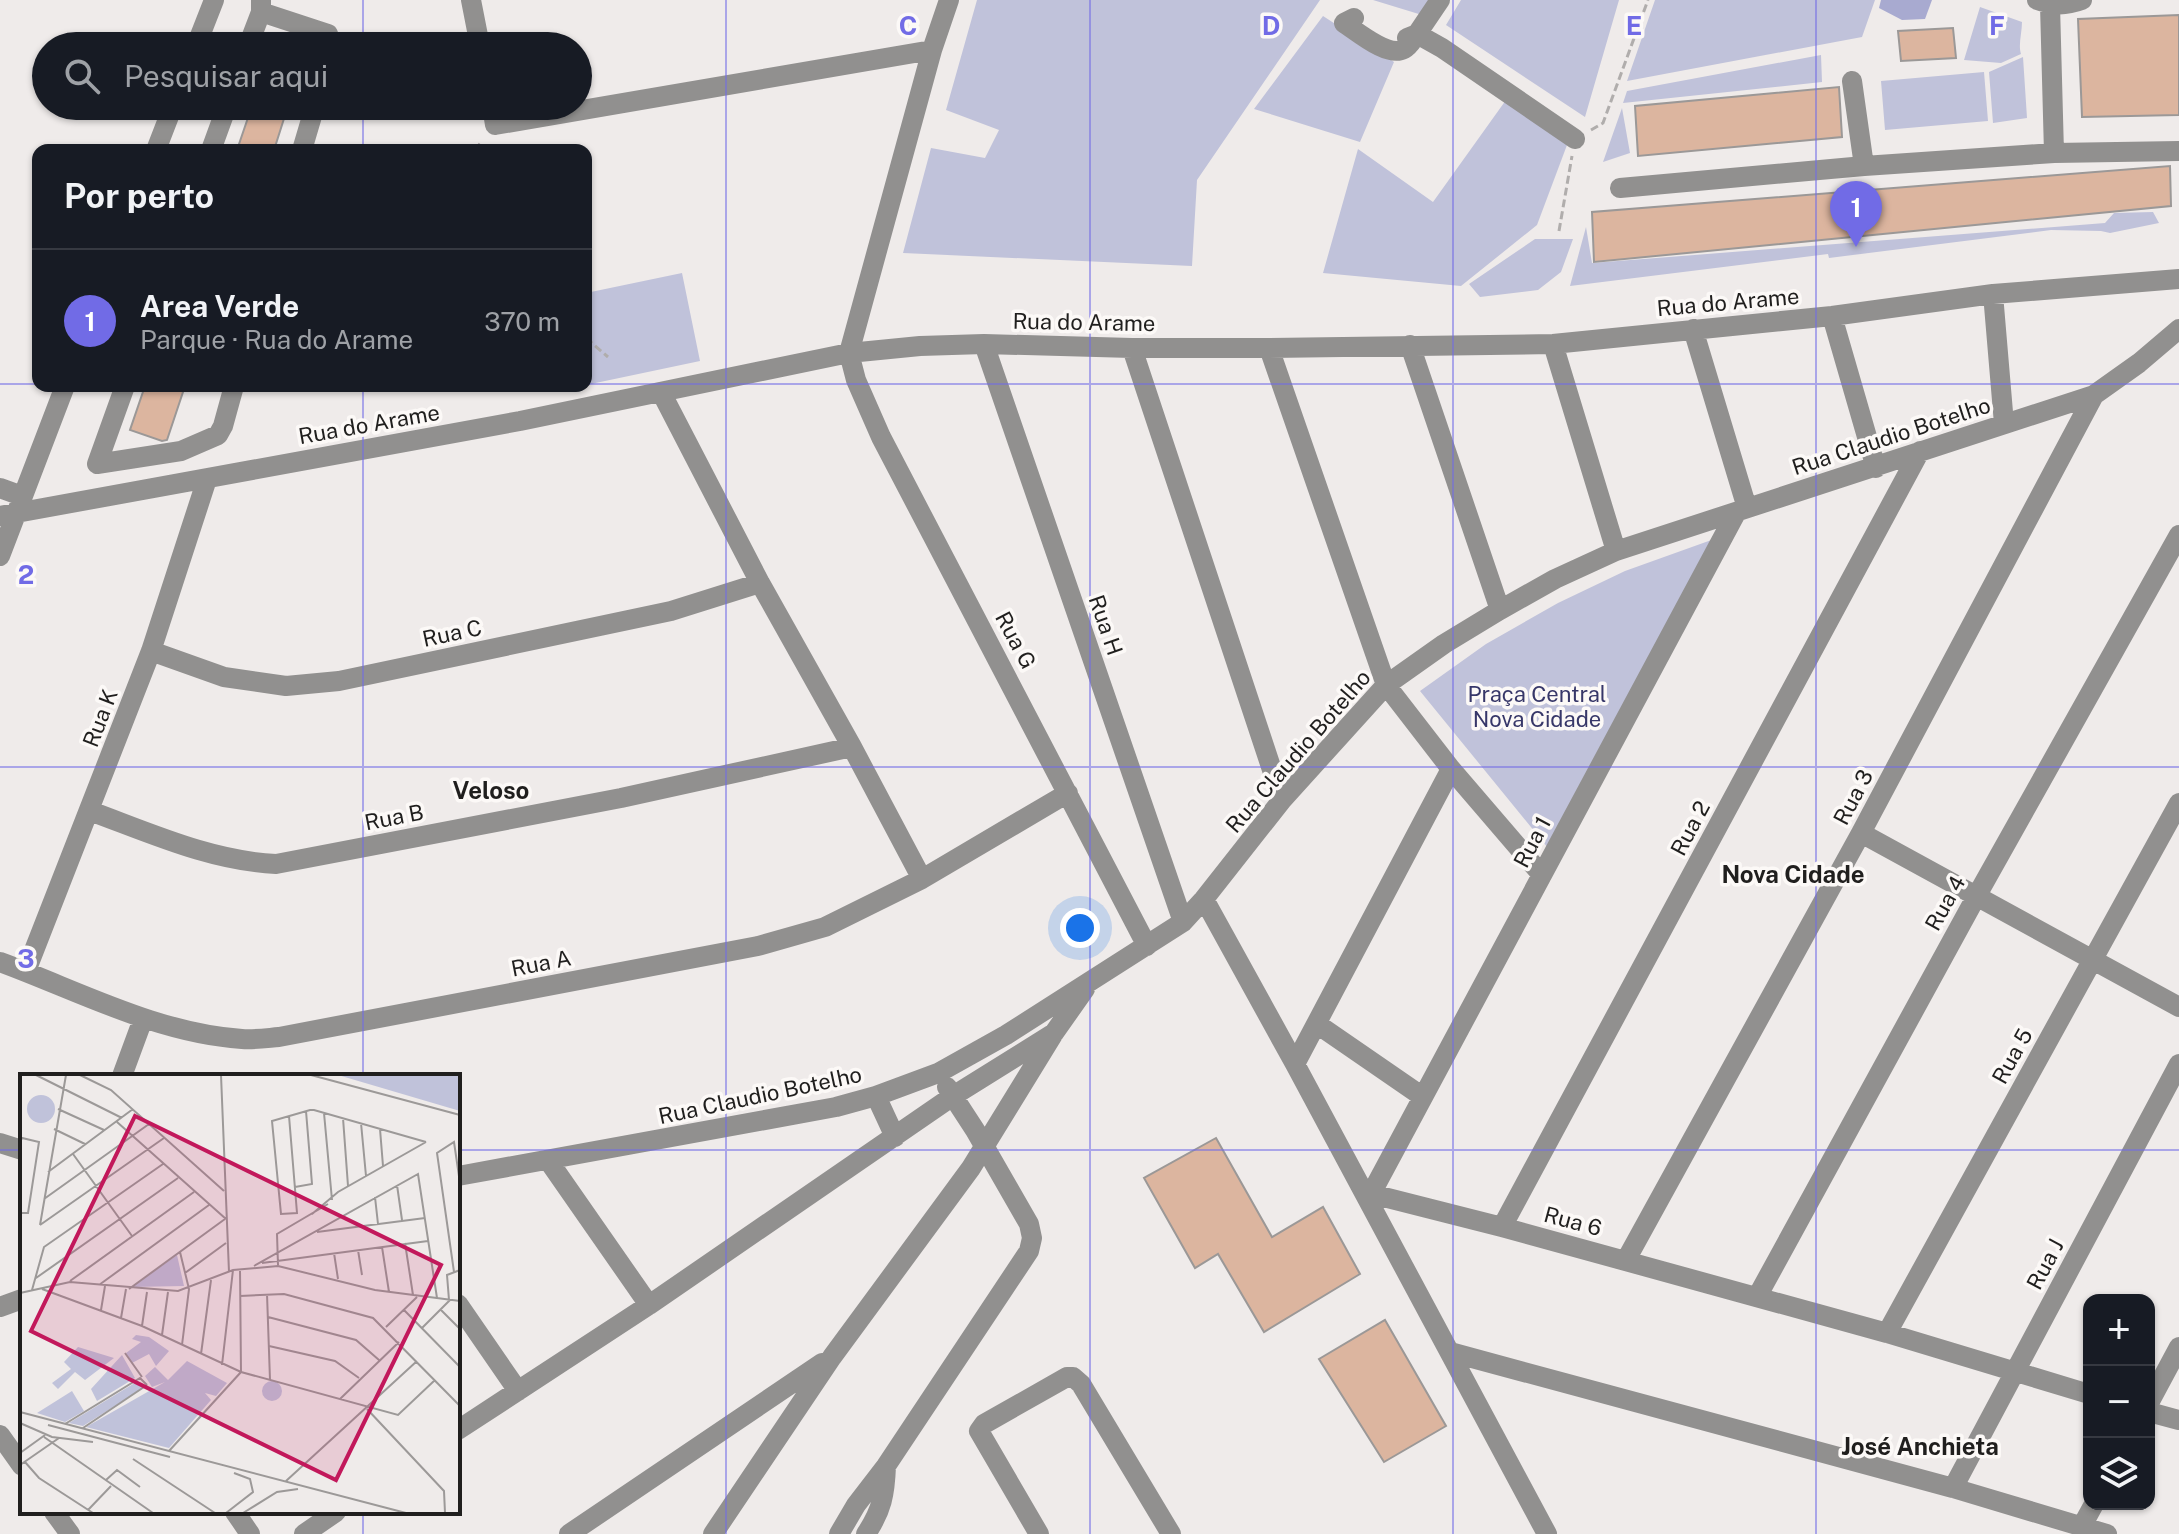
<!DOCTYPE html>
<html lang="pt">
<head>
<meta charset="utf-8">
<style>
	:root { --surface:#171b24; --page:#20242c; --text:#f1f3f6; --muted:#9ea1a6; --line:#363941; --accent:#716be6 }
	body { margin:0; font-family:"Public Sans",sans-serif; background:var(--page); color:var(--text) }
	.controls { position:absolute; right:24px; bottom:24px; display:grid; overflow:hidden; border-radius:16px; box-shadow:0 2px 6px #0004 }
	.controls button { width:72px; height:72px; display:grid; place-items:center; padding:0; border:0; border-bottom:2px solid var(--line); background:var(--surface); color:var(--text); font:40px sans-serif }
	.you { position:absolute; left:1080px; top:928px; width:28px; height:28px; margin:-20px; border:6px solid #fff; border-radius:50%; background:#1a73e8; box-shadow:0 0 0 12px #1a73e833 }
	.badge { display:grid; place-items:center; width:52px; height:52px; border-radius:50%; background:var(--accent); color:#fff; font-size:26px; font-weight:700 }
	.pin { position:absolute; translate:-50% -66px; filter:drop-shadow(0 2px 4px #0008) }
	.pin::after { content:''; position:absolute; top:42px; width:28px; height:24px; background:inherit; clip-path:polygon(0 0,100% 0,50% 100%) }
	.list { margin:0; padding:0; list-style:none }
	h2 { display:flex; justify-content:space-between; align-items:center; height:104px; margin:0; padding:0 32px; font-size:34px }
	h2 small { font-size:26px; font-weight:400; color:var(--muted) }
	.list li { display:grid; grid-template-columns:52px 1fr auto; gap:24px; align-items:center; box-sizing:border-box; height:144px; padding:0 32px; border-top:2px solid var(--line) }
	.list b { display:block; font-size:30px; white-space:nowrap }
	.list p { margin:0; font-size:26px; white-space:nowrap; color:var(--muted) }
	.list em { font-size:26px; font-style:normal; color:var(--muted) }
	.icon { flex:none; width:44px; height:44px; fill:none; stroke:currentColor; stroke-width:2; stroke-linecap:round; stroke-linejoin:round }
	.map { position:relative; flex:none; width:2179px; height:1534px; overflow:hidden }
	.search { position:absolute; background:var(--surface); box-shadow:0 2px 6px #0004; left:32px; top:32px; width:560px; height:88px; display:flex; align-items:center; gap:20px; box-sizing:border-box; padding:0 28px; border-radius:44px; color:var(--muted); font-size:30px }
	.panel { position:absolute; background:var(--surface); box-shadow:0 2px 6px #0004; left:32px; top:144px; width:560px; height:248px; border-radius:16px }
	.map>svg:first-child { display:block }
	.green { fill:#c0c2da }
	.water { fill:#a8aad0 }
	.building { fill:#dcb59f; stroke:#9b9897; stroke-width:2 }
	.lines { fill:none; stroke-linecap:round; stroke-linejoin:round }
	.path { stroke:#b0adac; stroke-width:3; stroke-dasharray:8 4; stroke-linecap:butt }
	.minor { stroke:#91908f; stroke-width:20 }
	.grid { fill:none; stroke:#716be6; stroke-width:2; stroke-opacity:0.55 }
	.labels { text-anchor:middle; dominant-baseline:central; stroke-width:7; stroke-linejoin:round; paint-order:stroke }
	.street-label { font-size:22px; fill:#201f1e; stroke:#fcf9f7 }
	.park-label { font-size:22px; fill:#373769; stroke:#fcf9f7 }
	.neighbourhood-label { font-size:24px; font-weight:bold; fill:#201f1e; stroke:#fcf9f7 }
	.inset-road { fill:none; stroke:#9c9998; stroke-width:2 }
	.view { fill:#c2185b; fill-opacity:0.15; stroke:#c2185b; stroke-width:4 }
	.inset-edge { fill:none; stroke:#201f1e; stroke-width:4 }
	.grid-label { font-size:26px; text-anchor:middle; font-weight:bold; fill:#716be6; stroke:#fcf9f7; stroke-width:7; stroke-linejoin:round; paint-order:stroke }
</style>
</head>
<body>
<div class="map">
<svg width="2179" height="1534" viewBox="0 0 2179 1534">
	<rect width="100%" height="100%" fill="#efebea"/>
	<!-- green -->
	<path class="green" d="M977 0H1320L1197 180 1192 266 903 253 931 148 985 158 999 130 946 110Z
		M1373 0H1432L1422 15Z
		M1461 0H1619L1585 117 1446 25Z
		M1655 0H1875L1862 37 1627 81Z
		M1980 7 2022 22C2022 33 2018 45 2021 54L2001 63 1964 60Z
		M1323 16 1394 62 1360 142 1254 109Z
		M1821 55 1822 82 1623 103 1627 91Z
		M2023 57 2027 118 1993 123 1989 72Z
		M1984 72 1988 121 1885 130 1881 81Z
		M1506 100 1567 145 1537 225 1461 286 1323 273 1358 149 1433 202Z
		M1622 108 1630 153 1603 162Z
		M2153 212 2159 223 2110 233 2101 231 2051 230 1829 258 1828 254 1570 286 1586 227 1592 263 2105 223 2114 213Z
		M1535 239H1573L1561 272 1538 290 1480 297 1469 284Z
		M682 273 700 361 586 385V293Z
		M1717 538 1548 848 1420 691 1486 644 1558 603 1625 571Z"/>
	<!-- water -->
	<path class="water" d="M1881 0H1932L1925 19 1902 20 1879 8Z"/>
	<!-- building -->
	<path class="building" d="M2179 15V115L2082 117 2078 19Z
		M1953 28 1956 58 1901 61 1898 31Z
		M1839 87 1842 137 1638 156 1635 106Z
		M252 106H288L274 150H237Z
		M2170 166 2171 206 1594 262 1592 212Z
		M145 386H185L167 440 162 441 130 430Z
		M1216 1138 1272 1237 1323 1207 1360 1274 1264 1332 1218 1254 1195 1268 1144 1178Z
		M1385 1320 1446 1426 1384 1462 1319 1359Z"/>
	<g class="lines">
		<!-- path -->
		<path class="path" d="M1591 130 1603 123 1648 0
			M475 150 482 141
			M1559 231 1572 156
			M586 338 608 357"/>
		<!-- minor -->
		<path class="minor" d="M471 0 480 46
			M949 0 932 50 849 353 856 380 881 437 1147 946
			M2037 0C2053 6 2066 6 2082 0
			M2050 5 2054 153
			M261 12 328 34 332 46
			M1354 18 1344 23C1358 32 1388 58 1404 49 1410 46 1413 39 1417 34L1442 48 1575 139
			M1407 38 1417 34 1440 0
			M196 46 214 0
			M248 46 261 12V0
			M1852 81 1864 166
			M492 106 495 125 932 50
			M156 150 173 106
			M211 150 227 106
			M302 150 315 106
			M1620 188 1864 166 2054 153 2179 151
			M1993 294 2004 424
			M1832 316 1876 468
			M1693 329 1747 508
			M984 344 1183 922
			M1553 344 1616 551
			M1410 345 1500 610
			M1132 348 1282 800
			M1269 348 1386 685 1451 769 1542 875
			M125 386 97 464 181 451 218 435 223 426 234 386
			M661 392 760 583 852 747 922 879
			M0 488 22 496
			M0 516 520 421 849 353 920 346 984 344 1132 348H1269L1553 344 1832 316 1993 294 2179 279
			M0 556 65 386
			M151 651 224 677 286 686 339 681 671 611 760 583
			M90 811C150 833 211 861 276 864L621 798 852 747
			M1861 833 2179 1007
			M1204 899 1295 1064 1547 1534
			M0 962C79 991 156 1033 242 1039 254 1040 267 1038 279 1037L758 946 825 927 922 879 1068 793
			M26 971 151 651 207 479
			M1317 1024 1423 1097
			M1295 1064 1451 769
			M122 1076 143 1019
			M876 1096 895 1137
			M0 1143 22 1150
			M548 1160 649 1305
			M458 1176 836 1107 876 1096 938 1073 1006 1035 1183 922 1204 899 1282 800 1386 685 1444 644 1500 610 1555 579 1616 551 2094 395 2139 363 2179 329
			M1364 1192 1502 1227 1887 1333 2089 1394
			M1371 1194 1736 513
			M1502 1227 1920 451
			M1626 1260 1861 833 2094 395
			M1757 1297 1976 897 2179 535
			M458 1304 518 1391
			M0 1307 22 1299
			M1887 1333 2179 803
			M1450 1352 1953 1488 2107 1534
			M2149 1403 2179 1347
			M2149 1412 2179 1420
			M458 1430 649 1305 953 1096 1054 1033
			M0 1435 22 1466
			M1953 1488 2179 1064
			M54 1512 70 1534
			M235 1512 250 1534
			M2082 1526 2094 1504
			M304 1534 336 1512
			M569 1534 822 1363
			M713 1534 832 1357 971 1168 1054 1033 1085 989
			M839 1534 856 1505 886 1466 1029 1251 1032 1238 1029 1224 975 1130 947 1087
			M866 1534C882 1510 885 1494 886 1466
			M1039 1534 979 1431 984 1424 1067 1377H1073L1081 1384 1171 1534"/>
	</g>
	<!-- grid -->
	<path class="grid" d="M363 0V46M726 0V1534M1090 0V1534M1453 0V1534M1816 0V1534M363 106V150M0 384H38M586 384H2179M363 386V1076M0 767H2179M0 1150H22M458 1150H2179M363 1512V1534"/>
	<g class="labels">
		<!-- street labels -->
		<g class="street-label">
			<text transform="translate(1728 302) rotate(-5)">Rua do Arame</text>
			<text transform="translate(1084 322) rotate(1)">Rua do Arame</text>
			<text transform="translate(369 424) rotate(-10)">Rua do Arame</text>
			<text transform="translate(1891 436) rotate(-18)">Rua Claudio Botelho</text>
			<text transform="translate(1106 625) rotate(71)">Rua H</text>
			<text transform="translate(452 633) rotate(-12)">Rua C</text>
			<text transform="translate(1016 640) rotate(62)">Rua G</text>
			<text transform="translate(100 718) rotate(-69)">Rua K</text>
			<text transform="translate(1298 751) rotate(-49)">Rua Claudio Botelho</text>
			<text transform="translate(1853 797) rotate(-62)">Rua 3</text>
			<text transform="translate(394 817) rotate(-11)">Rua B</text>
			<text transform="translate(1690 828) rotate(-62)">Rua 2</text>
			<text transform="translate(1532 842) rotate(-62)">Rua 1</text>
			<text transform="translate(1945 903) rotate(-61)">Rua 4</text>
			<text transform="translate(541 963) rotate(-11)">Rua A</text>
			<text transform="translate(2012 1056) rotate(-61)">Rua 5</text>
			<text transform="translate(760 1095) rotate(-12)">Rua Claudio Botelho</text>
			<text transform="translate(1573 1221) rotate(15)">Rua 6</text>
			<text transform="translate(2045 1264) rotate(-62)">Rua J</text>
		</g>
		<!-- park labels -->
		<g class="park-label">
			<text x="1537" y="694">Praça Central<tspan x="1537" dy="25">Nova Cidade</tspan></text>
		</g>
		<!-- neighbourhood labels -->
		<g class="neighbourhood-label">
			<text x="491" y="790">Veloso</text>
			<text x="1793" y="874">Nova Cidade</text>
			<text x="1920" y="1446">José Anchieta</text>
		</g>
	</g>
	<!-- overview -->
	<g transform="translate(20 1074)">
		<rect width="440" height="440" fill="#efebea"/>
		<path d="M318 1H440V37ZM7 35a14 14 0 1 1 28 0a14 14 0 1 1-28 0ZM157 181 164 212 112 213ZM116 261 129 263 149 277 136 292 129 280 112 289 106 279 121 268 112 265ZM58 273 94 284 65 306 55 298 38 315 32 309 51 295 44 288ZM102 281 115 304 77 327 71 315ZM167 287 207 309 196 322 185 319 191 326 149 374 66 353 145 308 132 313 125 302 135 293 148 306ZM242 317a10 10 0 1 1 20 0a10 10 0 1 1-20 0ZM118 307 125 313 63 352 49 349ZM52 317 64 337 45 348 17 339Z" fill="#c0c2da"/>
		<path class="inset-road" d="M16 1 102 44M60 1 91 16 204 117M201 1 209 198M291 1 440 41M38 35 84 56M304 39 312 126M269 42 277 139 261 140 252 47 290 36H294L406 68M323 44 328 112M97 48 206 145M341 49 346 102M34 55 65 70M360 55 363 92M0 68 2 64 19 68 8 139H0M53 80 112 162M28 98 113 35M377 111 382 146M275 113 292 110 286 37M355 123 358 150M24 125 129 50M292 140 318 118 406 68M20 151 46 1M20 151 144 64M297 158 405 144M385 169 393 221M362 173 369 218M338 176 342 201M160 178 169 215 162 271M314 179 318 205M242 189 408 167M258 191 257 160 308 130M234 192 398 100 417 224M434 198 417 79 434 68 440 109M165 199 206 169M16 204 158 104M50 207 174 118M79 211 189 131M22 215 122 252 221 298 378 341 415 306M109 215 205 145M12 216 24 173 143 90M0 219 50 208 158 217 213 196 258 192 355 216 440 227M247 220 250 306M220 222 264 220 353 244 440 332M429 226 427 201 440 196M81 236 85 212M384 236 440 293M421 236 440 255M248 243 336 266 359 286M101 244 106 215M122 252 127 218M366 253 397 223M402 254 430 226M142 261 148 218M249 272 315 287 339 304M105 279 122 303M181 280 191 206M202 291 213 196M320 325 379 268M347 335 424 417 425 439M0 338 386 439M0 349 32 363 73 368M45 350 120 304 127 311M28 351 150 383M63 354 127 311M24 363 133 439M149 377 221 298 220 195M0 379 25 361M113 385 195 439M5 388 19 404 73 439M0 391 39 364M86 406 97 396 120 413M266 407 397 287M68 436 91 412M206 439 233 418 230 405 214 399M223 439 257 418 278 415"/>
		<path class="view" d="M115 42 421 191 316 406 11 257Z"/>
		<rect width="440" height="440" class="inset-edge"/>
	</g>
	<g class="grid-label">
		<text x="908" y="35">C</text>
		<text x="1271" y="35">D</text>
		<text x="1634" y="35">E</text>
		<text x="1997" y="35">F</text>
		<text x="26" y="584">2</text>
		<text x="26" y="968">3</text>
	</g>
</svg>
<div class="controls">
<button>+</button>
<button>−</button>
<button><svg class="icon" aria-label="layers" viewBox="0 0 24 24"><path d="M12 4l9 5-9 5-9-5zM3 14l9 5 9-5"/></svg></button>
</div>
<div class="you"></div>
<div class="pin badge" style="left:1856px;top:247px">1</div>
<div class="search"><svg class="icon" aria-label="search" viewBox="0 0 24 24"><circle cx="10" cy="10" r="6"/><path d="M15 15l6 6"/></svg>Pesquisar aqui</div>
<section class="panel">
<h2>Por perto<small></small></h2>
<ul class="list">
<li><span class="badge">1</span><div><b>Area Verde</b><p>Parque · Rua do Arame</p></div><em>370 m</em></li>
</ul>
</section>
</div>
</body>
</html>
